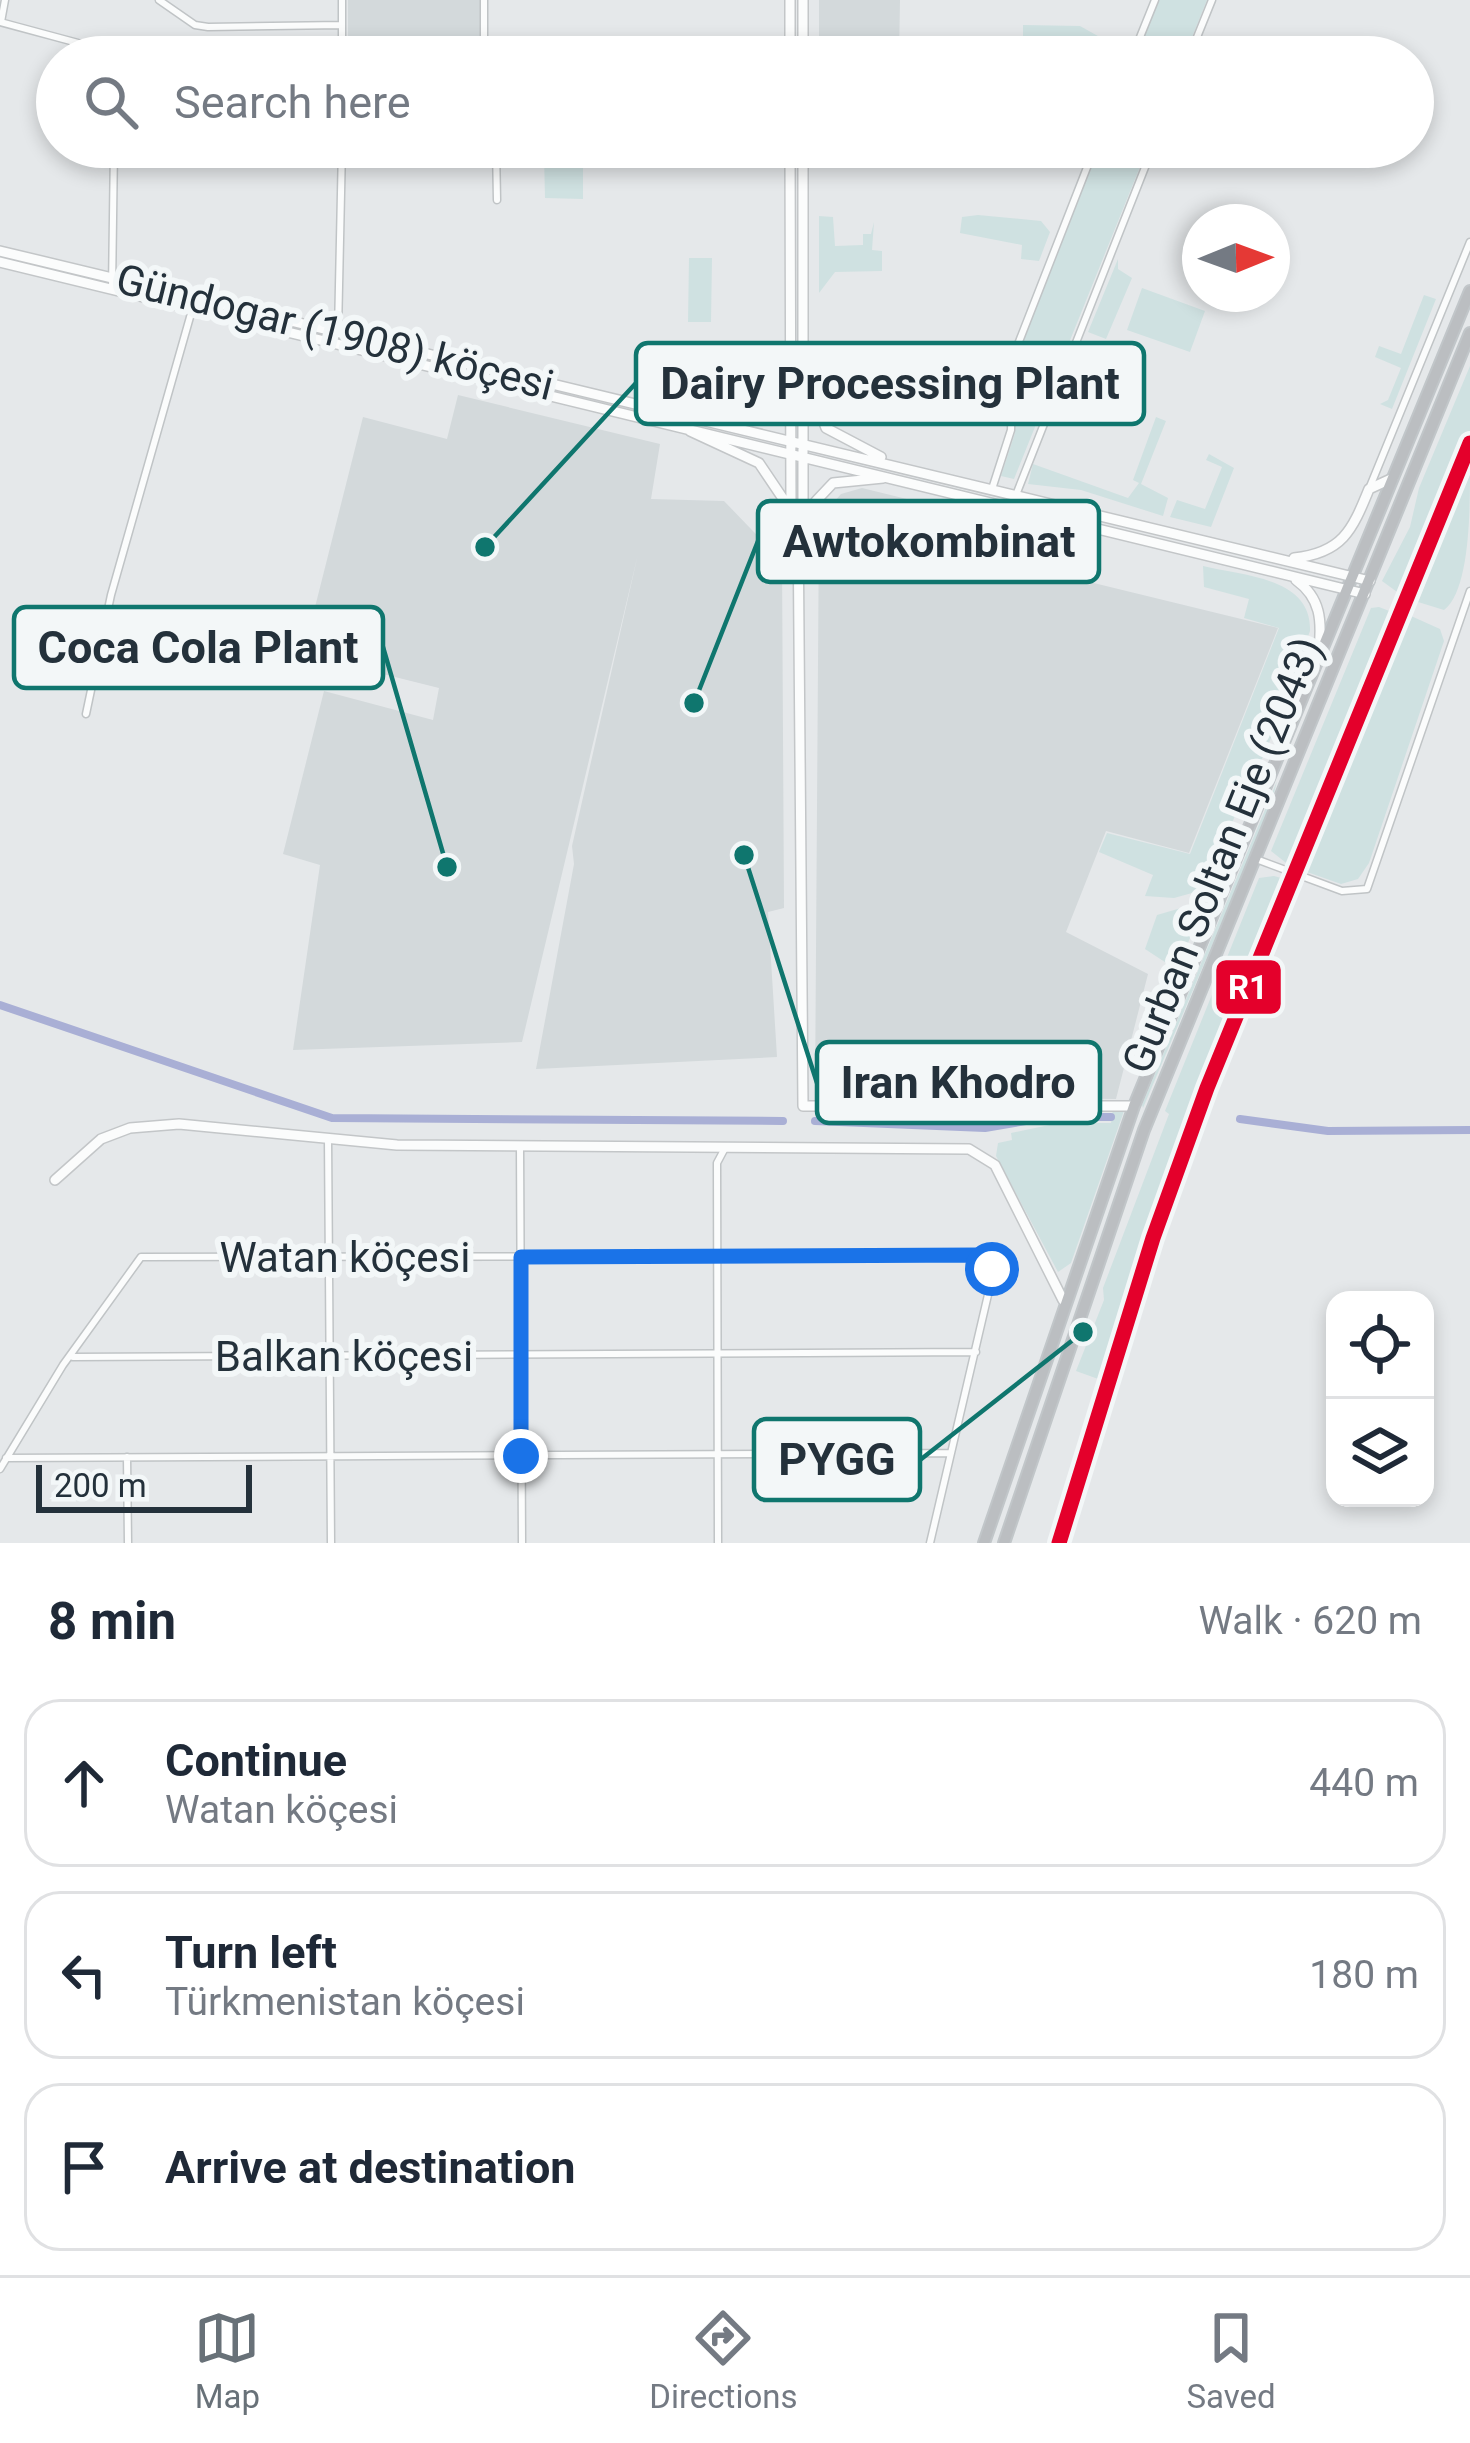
<!DOCTYPE html>
<html lang="en">
<head>
<meta charset="utf-8">
<style>
	:root { --surface:#fff; --page:#f6f6f7; --text:#1f2937; --muted:#747a83; --line:#e0e1e3; --accent:#687178 }
	body { margin:0; font-family:Roboto,sans-serif; background:var(--page); color:var(--text) }
	.controls { position:absolute; right:36px; bottom:36px; display:grid; overflow:hidden; border-radius:24px; box-shadow:0 6px 18px #0003 }
	.controls button { width:108px; height:108px; display:grid; place-items:center; padding:0; border:0; border-bottom:3px solid var(--line); background:var(--surface); color:var(--text); font:60px sans-serif }
	.compass { position:absolute; left:1182px; top:204px; width:108px; height:108px; border-radius:50%; background:var(--surface); box-shadow:0 6px 18px #0003; rotate:89deg }
	.scale { position:absolute; left:36px; bottom:30px; width:216px; box-sizing:border-box; padding-left:12px; border:6px solid #24313b; border-top:0; font-size:33px; line-height:42px; white-space:nowrap; color:#24313b; -webkit-text-stroke:9px #f3f7f8; paint-order:stroke }
	.stop { position:absolute; width:36px; height:36px; margin:-27px; border:9px solid #1a73e8; border-radius:50%; background:#fff }
	.stop.end { background:#1a73e8; border-color:#fff; box-shadow:0 3px 12px #0008 }
	.list { margin:0; padding:0; list-style:none }
	h2 { display:flex; justify-content:space-between; align-items:center; height:156px; margin:0; padding:0 48px; font-size:51px }
	h2 small { font-size:39px; font-weight:400; color:var(--muted) }
	.list li { display:grid; grid-template-columns:78px 1fr auto; gap:36px; align-items:center; box-sizing:border-box; height:168px; margin:0 24px 24px; padding:0 24px; border:3px solid var(--line); border-radius:36px }
	.list b { display:block; font-size:45px; white-space:nowrap }
	.list p { margin:0; font-size:39px; white-space:nowrap; color:var(--muted) }
	.list em { font-size:39px; font-style:normal; color:var(--muted) }
	.icon { flex:none; width:66px; height:66px; fill:none; stroke:currentColor; stroke-width:2; stroke-linecap:round; stroke-linejoin:round }
	.map { position:relative; flex:none; width:1470px; height:1543px; overflow:hidden }
	.search { position:absolute; background:var(--surface); box-shadow:0 6px 18px #0003; left:36px; right:36px; top:36px; height:132px; display:flex; align-items:center; gap:30px; box-sizing:border-box; padding:0 42px; border-radius:66px; color:var(--muted); font-size:45px }
	.sheet { height:732px; background:var(--surface) }
	nav { display:flex; justify-content:space-around; align-items:center; box-sizing:border-box; height:168px; border-top:3px solid var(--line); background:var(--surface); font-size:33px; color:var(--muted) }
	nav a { display:grid; justify-items:center; gap:6px }
	nav .on { color:var(--accent) }
	.map>svg:first-child { display:block }
	.built { fill:#d3d9db }
	.green { fill:#cfe1e1 }
	.lines { fill:none; stroke-linecap:round; stroke-linejoin:round }
	.canal { stroke:#a9afd5; stroke-width:8 }
	.street-casing { stroke:#c0c4c6; stroke-width:9 }
	.secondary-casing { stroke:#c3c6c8; stroke-width:12 }
	.highway-casing { stroke:#c1c6c9; stroke-width:14 }
	.street { stroke:#fbfcfc; stroke-width:6 }
	.secondary { stroke:#fbfcfc; stroke-width:9 }
	.highway { stroke:#bbbec1; stroke-width:10 }
	.rail-1-casing { stroke:#f3f7f8; stroke-width:24 }
	.rail-1 { stroke:#e4002b; stroke-width:15 }
	.route { stroke:#1a73e8; stroke-width:15 }
	.labels { text-anchor:middle; dominant-baseline:central; stroke-width:12; stroke-linejoin:round; paint-order:stroke }
	.street-label { font-size:42px; fill:#24313b; stroke:#f3f7f8 }
	.leader { fill:none; stroke:#0f766e; stroke-width:4.5 }
	.callout-dot { fill:#0f766e; stroke:#f3f7f8; stroke-width:4.5 }
	.callout { fill:#f3f7f8; stroke:#0f766e; stroke-width:4.5 }
	.callout-label { font-size:45px; text-anchor:middle; font-weight:bold; fill:#24313b }
	.line-badge { stroke:#f3f7f8; stroke-width:4.5 }
	.badge-label { font-size:33px; text-anchor:middle; font-weight:bold; fill:#fff }
</style>
</head>
<body>
<div class="map">
<svg width="1470" height="1543" viewBox="0 0 1470 1543">
	<rect width="100%" height="100%" fill="#e5e8ea"/>
	<!-- built -->
	<path class="built" d="M348 0H480V57H348Z
		M819 0H900L899 57H819Z
		M820 147H956V163L820 164Z
		M458 395 660 444 651 499 724 501 782 561 784 908 768 912 777 1057 536 1069 574 864 572 846 638 554 522 1042 293 1050 320 865 283 854 324 691 433 720 439 688 339 663 311 623 363 417 447 439Z
		M862 488 1033 530 1024 566 1278 628 1189 853 1106 831 1066 932 1148 974 1116 1099 815 1095 819 519 841 494Z"/>
	<!-- green -->
	<path class="green" d="M1159 0H1207L1184 57H1136Z
		M1023 25 1080 26 1123 50 1120 57H1067L1070 49 1023 48Z
		M1099 147H1148L1014 479 1001 476 1015 433 1014 389 1021 346Z
		M544 155H583V199L545 198Z
		M978 215 1041 221 1050 232 1039 261 1021 259 1022 245 960 233 962 217Z
		M819 216 833 217 835 246 863 245V234H871L874 222 872 250 882 251V271L835 272 819 293Z
		M689 258H712L711 322H688Z
		M1118 259V269L1132 278 1106 339 1088 332Z
		M1142 288 1205 311 1190 352 1127 330Z
		M1424 295 1436 299 1392 409 1380 404 1388 400 1401 368 1375 357 1379 346 1401 354Z
		M1470 366V435L1404 597 1382 581 1410 527 1419 488Z
		M1156 417 1166 421 1141 484 1168 498 1163 516 1081 490 1028 484 1033 464 1128 498 1139 483 1133 480Z
		M1209 454 1234 468 1211 527 1170 517 1177 500 1205 509 1222 467 1206 460Z
		M1470 471C1470 509 1470 591 1444 610L1418 602Z
		M1203 566C1243 576 1312 577 1310 631L1265 754 1246 783 1210 888 1174 898 1145 896 1153 875 1099 852 1107 833 1190 854 1279 628 1244 618 1249 599 1204 587Z
		M1379 607 1397 614 1290 866 1271 851 1371 608Z
		M1411 616 1440 629 1444 641 1369 863 1358 879 1341 884 1307 872Z
		M1277 781 1271 806 1143 1108 1142 1105Z
		M1274 876 1288 880 1176 1160 1101 1380 1076 1371 1104 1300 1103 1288 1169 1114 1165 1111 1259 878Z
		M1205 901 1177 970 1145 949 1157 915Z
		M1113 1108H1125L1071 1263 1058 1272 996 1156 998 1143 1012 1140 1011 1133 1059 1123H1111Z"/>
	<g class="lines">
		<!-- canal -->
		<path class="canal" d="M0 1005 332 1118 783 1121
			M1240 1119 1328 1131 1470 1130
			M815 1121 985 1128 1049 1117H1111"/>
		<defs>
			<path id="street" d="M159 0 195 25 208 27 342 25
				M484 0V57
				M0 22 78 43 105 57
				M1 22 5 0
				M342 57V0
				M1132 57 1155 0
				M1189 57 1212 0
				M496 147 497 200
				M112 289 114 147
				M338 332 342 147
				M992 489 1011 430 1013 357 1095 147
				M1369 489 1470 242
				M1016 495 1153 147
				M86 714 111 595 192 310
				M1256 859 1342 891 1367 889 1470 591
				M328 1138 331 1543
				M520 1147 522 1543
				M73 1357 976 1352
				M127 1457 128 1543
				M6 1458 951 1453
				M0 1469 63 1365 141 1257 984 1256 991 1264V1282L930 1543
				M718 1543 717 1163 725 1148"/>
			<path id="secondary" d="M790 0V57
				M803 57V0
				M790 147 791 510 798 519
				M803 147V510L798 519 803 1106H1134
				M0 251 1370 581
				M0 262 1365 594
				M808 380 826 428 881 457
				M698 414C754 407 764 437 787 363
				M690 431 759 463 790 509
				M802 537 816 501 833 483 883 478
				M1294 558C1342 553 1352 531 1369 489L1393 478
				M1296 580C1321 598 1322 621 1319 650
				M55 1180 101 1139 130 1128 179 1124 397 1145 969 1149 995 1165 1063 1300"/>
			<path id="highway" d="M984 1543 1134 1106 1470 291
				M1004 1543 1144 1130 1470 333"/>
		</defs>
		<!-- street casing -->
		<use href="#street" class="street-casing"/>
		<!-- secondary casing -->
		<use href="#secondary" class="secondary-casing"/>
		<!-- highway casing -->
		<use href="#highway" class="highway-casing"/>
		<!-- street -->
		<use href="#street" class="street"/>
		<!-- secondary -->
		<use href="#secondary" class="secondary"/>
		<!-- highway -->
		<use href="#highway" class="highway"/>
		<defs>
			<path id="rail-1" d="M1059 1543 1153 1238 1207 1088 1470 443"/>
		</defs>
		<!-- rail-1 casing -->
		<use href="#rail-1" class="rail-1-casing"/>
		<!-- rail-1 -->
		<use href="#rail-1" class="rail-1"/>
	</g>
	<g class="lines">
		<!-- route -->
		<path class="route" d="M521 1456V1257L981 1255 992 1269"/>
	</g>
	<g class="labels">
		<!-- street labels -->
		<g class="street-label">
			<text transform="translate(335 332) rotate(14)">Gündogar (1908) köçesi</text>
			<text transform="translate(1222 855) rotate(-68)">Gurban Soltan Eje (2043)</text>
			<text x="345" y="1257">Watan köçesi</text>
			<text x="344" y="1356">Balkan köçesi</text>
		</g>
	</g>
	<!-- callouts -->
	<path class="leader" d="M485 547L636 383M694 703L758 541M447 867L383 647M744 855L817 1083M1083 1332L920 1460"/>
	<g class="callout-dot">
		<circle cx="485" cy="547" r="12"/>
		<circle cx="694" cy="703" r="12"/>
		<circle cx="447" cy="867" r="12"/>
		<circle cx="744" cy="855" r="12"/>
		<circle cx="1083" cy="1332" r="12"/>
	</g>
	<g class="callout">
		<rect x="636" y="343" width="508" height="81" rx="12"/>
		<rect x="758" y="501" width="341" height="81" rx="12"/>
		<rect x="14" y="607" width="369" height="81" rx="12"/>
		<rect x="817" y="1042" width="283" height="81" rx="12"/>
		<rect x="754" y="1419" width="166" height="81" rx="12"/>
	</g>
	<g class="callout-label">
		<text x="890" y="399">Dairy Processing Plant</text>
		<text x="929" y="557">Awtokombinat</text>
		<text x="198" y="663">Coca Cola Plant</text>
		<text x="958" y="1098">Iran Khodro</text>
		<text x="837" y="1475">PYGG</text>
	</g>
	<rect class="line-badge" x="1214" y="958" width="69" height="58" rx="12" fill="#e4002b"/>
	<g class="badge-label">
		<text x="1248" y="999">R1</text>
	</g>
</svg>
<div class="controls">
<button><svg class="icon" aria-label="locate" viewBox="0 0 24 24"><circle cx="12" cy="12" r="6"/><path d="M12 2v4M12 18v4M2 12h4M18 12h4"/></svg></button>
<button><svg class="icon" aria-label="layers" viewBox="0 0 24 24"><path d="M12 4l9 5-9 5-9-5zM3 14l9 5 9-5"/></svg></button>
</div>
<svg class="compass" viewBox="-18 -18 36 36"><path d="M0-13l5 13h-10z" fill="#e53935"/><path d="M0 13l5-13h-10z" fill="#747a83"/></svg>
<div class="scale">200 m</div>
<div class="stop" style="left:992px;top:1269px"></div>
<div class="stop end" style="left:521px;top:1456px"></div>
<div class="search"><svg class="icon" aria-label="search" viewBox="0 0 24 24"><circle cx="10" cy="10" r="6"/><path d="M15 15l6 6"/></svg>Search here</div>
</div>
<section class="sheet">
<h2>8 min<small>Walk · 620 m</small></h2>
<ul class="list">
<li><svg class="icon" aria-label="ahead" viewBox="0 0 24 24"><path d="M12 20V5M6 11l6-6 6 6"/></svg><div><b>Continue</b><p>Watan köçesi</p></div><em>440 m</em></li>
<li><svg class="icon" aria-label="left" viewBox="0 0 24 24"><path d="M17 20v-9H6M10 6l-5 5 5 5"/></svg><div><b>Turn left</b><p>Türkmenistan köçesi</p></div><em>180 m</em></li>
<li><svg class="icon" aria-label="arrive" viewBox="0 0 24 24"><path d="M6 21V4h12l-3 4 3 4H6"/></svg><div><b>Arrive at destination</b></div></li>
</ul>
</section>
<nav>
<a class="on"><svg class="icon" aria-label="map" viewBox="0 0 24 24"><path d="M3 6l6-2 6 2 6-2v14l-6 2-6-2-6 2zM9 4v14M15 6v14"/></svg>Map</a>
<a><svg class="icon" aria-label="directions" viewBox="0 0 24 24"><path d="M12 3l9 9-9 9-9-9zM9 14v-3h6M13 9l2 2-2 2"/></svg>Directions</a>
<a><svg class="icon" aria-label="saved" viewBox="0 0 24 24"><path d="M7 4h10v16l-5-4-5 4z"/></svg>Saved</a>
</nav>
</body>
</html>
